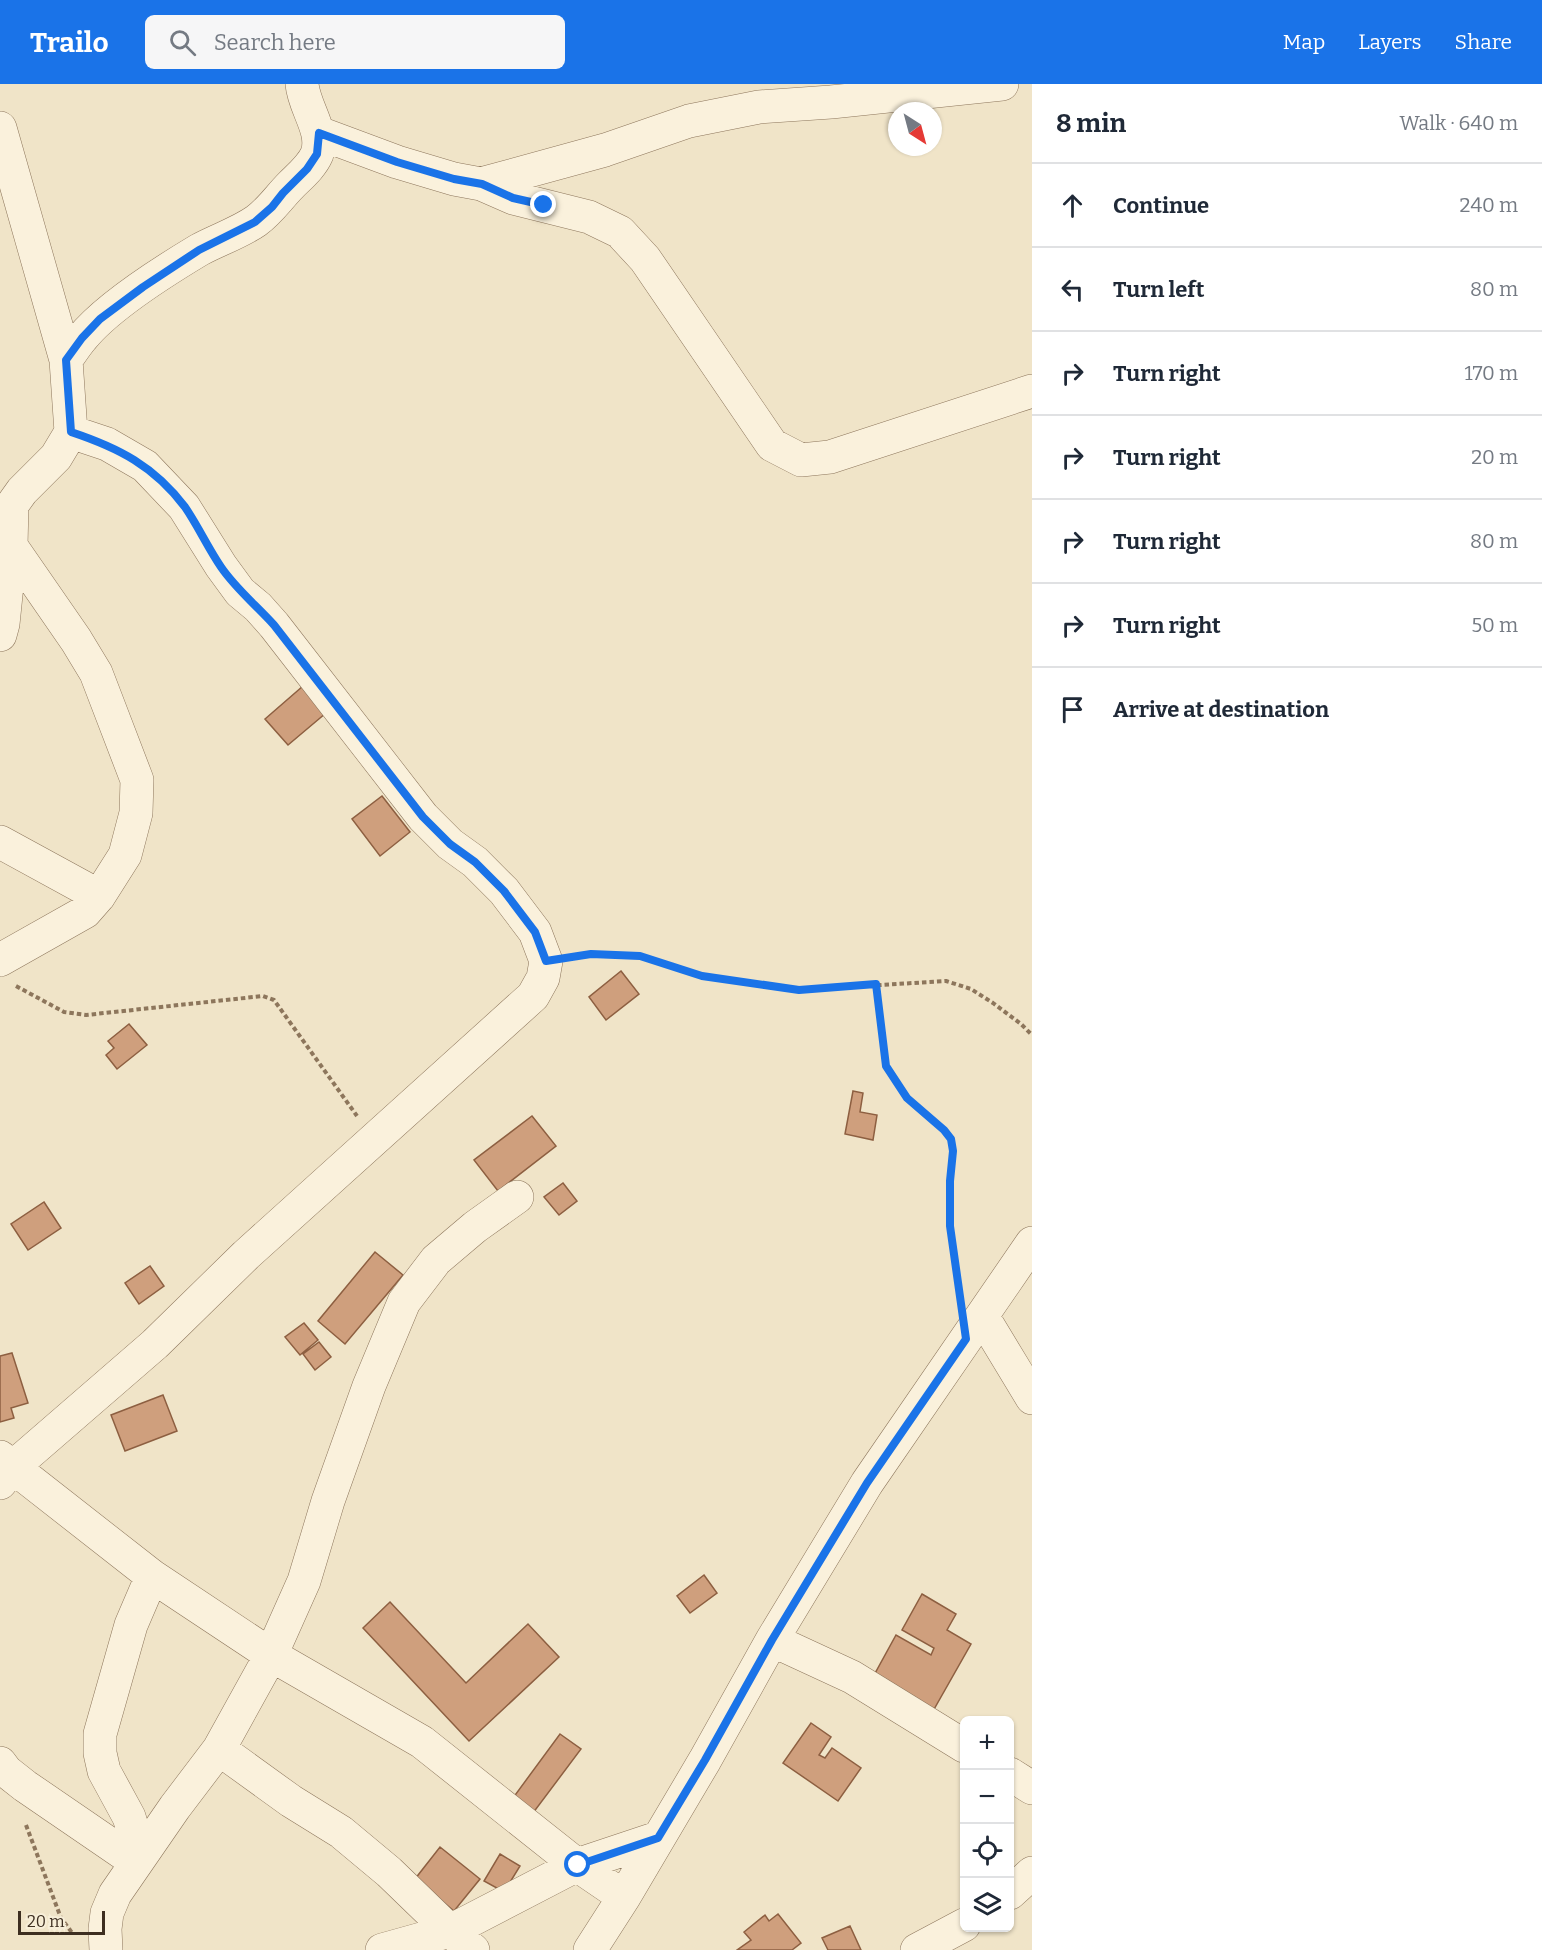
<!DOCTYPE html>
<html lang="en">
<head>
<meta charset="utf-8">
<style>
	:root { --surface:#fff; --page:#f6f6f7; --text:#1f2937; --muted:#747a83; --line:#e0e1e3; --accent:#1a73e8 }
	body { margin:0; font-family:Bitter,serif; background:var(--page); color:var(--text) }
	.controls { position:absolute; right:18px; bottom:18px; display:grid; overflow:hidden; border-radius:9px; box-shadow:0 2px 4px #0004 }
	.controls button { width:54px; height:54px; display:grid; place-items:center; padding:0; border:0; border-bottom:2px solid var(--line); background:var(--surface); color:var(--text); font:30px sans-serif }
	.compass { position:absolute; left:888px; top:18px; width:54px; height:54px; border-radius:50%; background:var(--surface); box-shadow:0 2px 4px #0004; rotate:144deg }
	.scale { position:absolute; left:18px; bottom:15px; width:87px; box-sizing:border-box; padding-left:6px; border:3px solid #3d2e20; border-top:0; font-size:16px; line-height:21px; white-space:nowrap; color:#3d2e20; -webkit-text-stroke:4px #f7eed8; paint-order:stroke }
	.stop { position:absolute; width:18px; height:18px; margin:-14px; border:4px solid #1a73e8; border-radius:50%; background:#fff }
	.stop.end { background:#1a73e8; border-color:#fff; box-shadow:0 2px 6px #0008 }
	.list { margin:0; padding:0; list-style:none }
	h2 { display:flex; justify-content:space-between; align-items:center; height:78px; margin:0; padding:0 24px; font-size:26px }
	h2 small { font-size:20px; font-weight:400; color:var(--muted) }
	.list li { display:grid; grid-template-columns:39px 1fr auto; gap:18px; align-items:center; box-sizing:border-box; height:84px; padding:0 24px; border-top:2px solid var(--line) }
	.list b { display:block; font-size:22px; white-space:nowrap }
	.list em { font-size:20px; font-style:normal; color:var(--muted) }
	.icon { flex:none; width:33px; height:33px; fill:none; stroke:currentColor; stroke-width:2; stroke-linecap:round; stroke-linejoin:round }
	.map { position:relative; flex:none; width:1032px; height:1866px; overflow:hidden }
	header { display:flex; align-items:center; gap:36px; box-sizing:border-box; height:84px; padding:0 30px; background:var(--accent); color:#fff }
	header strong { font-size:28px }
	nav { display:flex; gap:33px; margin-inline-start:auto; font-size:21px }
	.search { width:420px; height:54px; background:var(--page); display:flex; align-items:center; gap:15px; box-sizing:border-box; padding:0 21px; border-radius:9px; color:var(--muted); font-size:22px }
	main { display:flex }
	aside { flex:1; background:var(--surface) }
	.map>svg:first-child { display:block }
	.building { fill:#cf9f7d; stroke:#8d5f41; stroke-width:1.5 }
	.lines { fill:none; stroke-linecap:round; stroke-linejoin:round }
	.minor-casing { stroke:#8d765c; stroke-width:34 }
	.path { stroke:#8d765c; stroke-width:4; stroke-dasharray:4.5 3; stroke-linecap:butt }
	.minor { stroke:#faf1dc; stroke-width:33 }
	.route { stroke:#1a73e8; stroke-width:8 }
</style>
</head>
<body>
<header>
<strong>Trailo</strong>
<div class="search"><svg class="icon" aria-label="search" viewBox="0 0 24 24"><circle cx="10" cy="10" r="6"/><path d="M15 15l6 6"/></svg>Search here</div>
<nav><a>Map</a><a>Layers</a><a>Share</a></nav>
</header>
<main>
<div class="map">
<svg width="1032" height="1866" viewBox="0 0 1032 1866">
	<rect width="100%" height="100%" fill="#f0e4c8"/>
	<!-- building -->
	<path class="building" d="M303 602 326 629 288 661 265 635Z
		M382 712 410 748 380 772 352 735Z
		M621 887 639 910 606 936 589 913Z
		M129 940 147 961 117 985 106 971 114 964 108 957Z
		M853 1007 863 1009 860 1028 877 1031 873 1056 845 1050Z
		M532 1032 556 1062 498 1107 474 1076Z
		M563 1099 577 1117 559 1131 544 1113Z
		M44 1118 61 1144 28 1166 11 1140Z
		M375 1168 403 1191 345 1260 318 1237Z
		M150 1182 164 1202 139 1220 125 1199Z
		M304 1239 318 1256 300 1271 285 1253Z
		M319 1258 331 1273 315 1286 303 1270Z
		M12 1269 28 1319 11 1324 14 1334 0 1338V1272Z
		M163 1311 177 1347 125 1367 111 1331Z
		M704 1491 717 1509 690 1529 677 1512Z
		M922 1510 956 1530 947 1546 971 1560 933 1627 873 1593 896 1551 931 1571 934 1564 902 1546Z
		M390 1518 466 1599 528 1540 559 1573 469 1657 363 1544Z
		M811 1639 831 1653 819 1671 825 1674 832 1664 861 1684 838 1717 783 1679Z
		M560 1650 581 1665 530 1733 510 1718Z
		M440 1763 480 1795 454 1827 415 1795Z
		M500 1770 520 1782 504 1808 484 1797Z
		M778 1830 801 1859 792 1866H737L751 1856 744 1848 765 1831 769 1837Z
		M850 1842 861 1866H828L822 1854Z"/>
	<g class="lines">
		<defs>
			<path id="minor" d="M0 44 66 276 71 348 56 373 22 407 12 421 11 462 3 540 0 551
				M319 49 397 78 454 95 481 100 513 114 589 133 620 148 645 175 772 361 801 376 830 373 1032 307
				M481 100 605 66 689 37 759 23 831 18 1002 0
				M66 276C71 269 76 261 82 254 107 223 164 187 199 166 217 156 239 149 256 137 270 127 279 113 291 101 300 92 312 82 317 70 325 47 304 24 302 0
				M0 758 99 812
				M0 876 85 828 99 812 125 771 136 729 137 696 96 589 76 556 11 462
				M983 1233 1032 1314
				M0 1373 152 1492 271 1571 422 1658 577 1781 624 1813
				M0 1399 13 1383 155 1260 246 1171 533 912 543 894 546 877 535 848 504 807 475 778 450 760 423 733 274 541 258 523 240 508 221 482 184 423 145 382 107 360 71 348
				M772 1556 852 1593 964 1662
				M219 1665 291 1717 341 1748 389 1788 450 1847 473 1866
				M0 1679 6 1687 25 1702 136 1778
				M1010 1690 1032 1704
				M132 1775 134 1749 129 1733 104 1687 100 1669V1650L131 1541 152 1492
				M1010 1809 1032 1789
				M106 1866 105 1845 107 1829 115 1810 175 1723 219 1665 271 1571 304 1497 328 1417 369 1302 404 1218 436 1176 475 1143 517 1113
				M382 1866 450 1847 577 1781 658 1754
				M590 1866 624 1813 705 1676 772 1556 867 1399 1032 1159
				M917 1866 964 1841"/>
		</defs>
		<!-- minor casing -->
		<use href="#minor" class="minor-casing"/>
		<!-- path -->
		<path class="path" d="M574 872 591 870 640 872 702 892 799 906 946 897 971 905 993 919 1021 940 1032 951
			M876 900 886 983 907 1014 944 1046 951 1055 953 1067 950 1097V1142L960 1209
			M16 902 64 928 86 931 263 912 274 916 357 1032
			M26 1741 61 1834 73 1850"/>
		<!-- minor -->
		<use href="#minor" class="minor"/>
	</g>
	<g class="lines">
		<!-- route -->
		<path class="route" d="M544 121 513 114 482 100 454 95 397 78 319 49 317 70 307 85 283 109 272 123 255 138 199 166 143 203 100 235 82 254 66 276 71 348C119 364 154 382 185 423 198 442 208 464 221 483 236 505 256 521 274 541L423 733 450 760 475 778 504 807 535 848 546 877 591 870 640 872 702 892 799 906 876 900 886 982 907 1014 944 1046 951 1055 953 1067 950 1097V1142L966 1255 867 1399 772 1556 705 1676 658 1754 578 1781"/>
	</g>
</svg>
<div class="controls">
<button>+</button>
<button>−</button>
<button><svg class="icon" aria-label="locate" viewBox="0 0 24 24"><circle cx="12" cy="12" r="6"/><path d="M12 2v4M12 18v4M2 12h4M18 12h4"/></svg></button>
<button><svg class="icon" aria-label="layers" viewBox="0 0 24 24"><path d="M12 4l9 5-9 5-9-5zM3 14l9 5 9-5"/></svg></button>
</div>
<svg class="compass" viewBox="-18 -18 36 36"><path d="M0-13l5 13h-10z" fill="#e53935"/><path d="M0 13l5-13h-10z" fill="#747a83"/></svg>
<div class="scale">20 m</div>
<div class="stop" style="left:578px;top:1781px"></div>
<div class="stop end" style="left:544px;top:121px"></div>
</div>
<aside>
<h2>8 min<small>Walk · 640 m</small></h2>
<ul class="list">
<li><svg class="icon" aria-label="ahead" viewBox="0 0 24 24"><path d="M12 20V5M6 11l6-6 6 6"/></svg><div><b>Continue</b></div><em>240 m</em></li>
<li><svg class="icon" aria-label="left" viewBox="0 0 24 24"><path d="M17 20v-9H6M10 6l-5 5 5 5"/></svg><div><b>Turn left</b></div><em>80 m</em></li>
<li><svg class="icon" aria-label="right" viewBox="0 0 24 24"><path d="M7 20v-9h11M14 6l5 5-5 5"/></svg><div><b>Turn right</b></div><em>170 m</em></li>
<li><svg class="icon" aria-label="right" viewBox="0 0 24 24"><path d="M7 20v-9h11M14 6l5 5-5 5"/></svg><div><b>Turn right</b></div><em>20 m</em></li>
<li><svg class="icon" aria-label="right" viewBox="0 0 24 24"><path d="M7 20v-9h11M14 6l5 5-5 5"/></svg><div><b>Turn right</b></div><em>80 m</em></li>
<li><svg class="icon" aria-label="right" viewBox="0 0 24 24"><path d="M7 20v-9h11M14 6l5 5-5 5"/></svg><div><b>Turn right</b></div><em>50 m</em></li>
<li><svg class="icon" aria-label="arrive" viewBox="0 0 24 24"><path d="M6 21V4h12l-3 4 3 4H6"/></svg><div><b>Arrive at destination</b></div></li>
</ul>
</aside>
</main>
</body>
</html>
